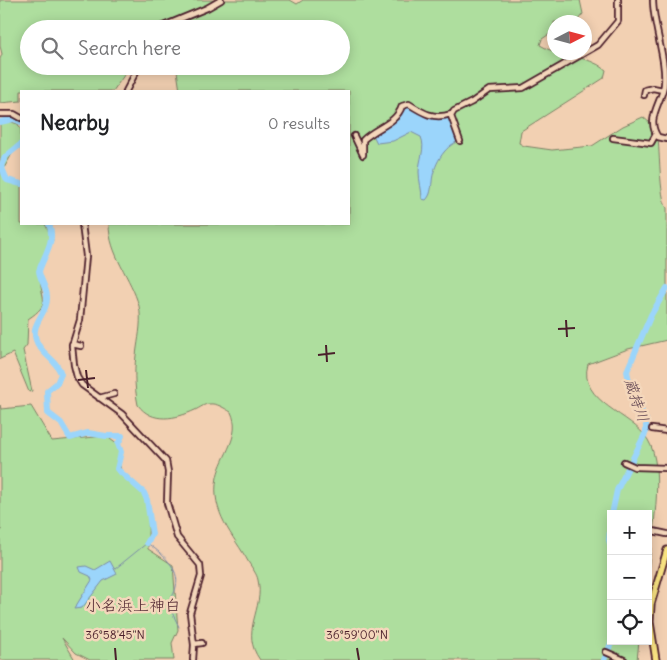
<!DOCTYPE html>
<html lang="en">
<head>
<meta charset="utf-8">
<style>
	:root { --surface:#fff; --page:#f2f2f2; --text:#202124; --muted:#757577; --line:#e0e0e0 }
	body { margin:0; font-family:Delius,"Klee One",sans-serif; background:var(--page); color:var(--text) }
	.controls { position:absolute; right:15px; bottom:15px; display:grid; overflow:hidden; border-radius:0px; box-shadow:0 2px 12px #0003 }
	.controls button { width:45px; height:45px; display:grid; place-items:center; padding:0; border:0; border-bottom:1px solid var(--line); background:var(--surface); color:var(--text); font:25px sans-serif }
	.compass { position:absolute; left:547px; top:15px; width:45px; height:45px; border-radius:50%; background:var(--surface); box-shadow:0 2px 12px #0003; rotate:84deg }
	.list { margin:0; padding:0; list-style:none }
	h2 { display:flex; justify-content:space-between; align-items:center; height:65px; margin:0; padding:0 20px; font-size:21px }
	h2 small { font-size:16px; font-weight:400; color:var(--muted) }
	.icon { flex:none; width:28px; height:28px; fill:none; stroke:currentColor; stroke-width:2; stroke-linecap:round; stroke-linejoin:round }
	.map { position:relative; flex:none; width:667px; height:660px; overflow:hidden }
	.search { position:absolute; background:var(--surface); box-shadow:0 2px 12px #0003; left:20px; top:20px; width:330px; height:55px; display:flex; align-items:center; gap:12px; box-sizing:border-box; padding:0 18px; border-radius:28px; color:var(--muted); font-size:19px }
	.panel { position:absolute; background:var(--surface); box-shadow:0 2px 12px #0003; left:20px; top:90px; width:330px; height:135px; border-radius:0px }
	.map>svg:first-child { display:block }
	.green { fill:#aede9e; stroke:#7c7e64 }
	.water { fill:#9bd5fb; stroke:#7b8ca8 }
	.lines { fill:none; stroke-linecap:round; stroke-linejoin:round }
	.stream { stroke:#7b8ca8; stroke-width:1 }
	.river { stroke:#9bd5fb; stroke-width:6 }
	.minor-casing { stroke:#4a1f2b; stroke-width:8 }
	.major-casing { stroke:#4a1f2b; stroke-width:9 }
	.minor { stroke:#f4d7bb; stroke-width:4.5 }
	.major { stroke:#f8e281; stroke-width:5.5 }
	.ticks { fill:none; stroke:#4a1f2b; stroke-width:2 }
	.labels { text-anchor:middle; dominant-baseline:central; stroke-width:5; stroke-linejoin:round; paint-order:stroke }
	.water-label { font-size:15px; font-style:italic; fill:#563a4a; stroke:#f4d7bb }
	.quarter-label { font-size:16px; fill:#4a1f2b; stroke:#f4d7bb }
	.ticks-label { font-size:12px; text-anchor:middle; fill:#4a1f2b; stroke:#f4d7bb; stroke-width:5; stroke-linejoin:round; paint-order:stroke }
</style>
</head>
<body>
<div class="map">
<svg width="667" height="660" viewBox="0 0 667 660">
	<rect width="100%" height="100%" fill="#f2d0b2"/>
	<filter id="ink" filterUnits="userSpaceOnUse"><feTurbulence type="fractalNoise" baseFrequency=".02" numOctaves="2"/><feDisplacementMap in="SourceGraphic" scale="10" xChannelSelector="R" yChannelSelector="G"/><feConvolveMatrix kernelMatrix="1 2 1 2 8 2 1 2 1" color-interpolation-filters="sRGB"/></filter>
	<g filter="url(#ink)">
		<!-- green -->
		<path class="green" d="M0 0H290L297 4 303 0H580L583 14 576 22H554V31L542 39 540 45C560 58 587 54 606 70L604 78 521 131 519 143 524 146 552 150 592 146 623 126 643 117 657 129C660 146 659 198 667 208V340L628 349 588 364C577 402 633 414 648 440 666 469 651 539 648 573V514H611V641H639L637 660H260C239 631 265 609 258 580 257 574 252 568 249 563 233 534 210 513 217 477 222 454 242 436 231 412 224 408 217 403 209 404 204 404 200 408 195 410 176 419 152 424 138 405 134 386 134 367 137 348 139 334 142 320 139 306 131 277 109 255 109 224H349V91H180L177 71 167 66H341V29H29V66H136L127 71 113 91H21V101L0 103V59L2 54 0 46Z
			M8 121 18 124 21 130V144L13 152 3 170 6 178 21 187V224H45L53 240C48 251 39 265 40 278 41 300 52 303 28 319L27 345 23 350 32 391 29 392 13 353 0 359V123Z
			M0 405 1 409 31 406 52 441 106 436 118 445 121 472C157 493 147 513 148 549L173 565 178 630 172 643 174 660H90L76 653 62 638 75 660H0V531L2 530H0Z"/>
		<!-- water -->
		<path class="water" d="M409 106C423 116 432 119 449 116L459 141C444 146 433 166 432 182 431 189 431 195 426 200L422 199C422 190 419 181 419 172 419 160 426 148 421 137L411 132 393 141 377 143 373 135 399 119 403 107Z
			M110 561 117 574 103 581 82 608 74 609 92 580 90 576 81 572 79 567 86 566 95 570Z"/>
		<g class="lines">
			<!-- stream -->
			<path class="stream" d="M646 430 651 431
				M115 569 147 543C160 552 181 568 176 587 175 593 170 598 170 605 171 612 176 620 179 627"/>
			<!-- river -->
			<path class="river" d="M0 122 14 119 21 122
				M21 144 5 157 1 166 7 180 21 184
				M49 224C56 241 44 255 39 271 40 280 47 288 47 297 48 313 30 323 36 340 40 354 57 359 61 374L57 383 47 391 48 413 61 423 70 438 88 433 106 436H122L118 444 121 452 117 469 144 493 147 500 152 534 147 543
				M612 514 617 490 646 432V420L630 387 627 371 651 315 667 288
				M611 522 609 540 611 547
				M604 660 612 641"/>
			<defs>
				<path id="minor" d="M653 0C653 26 667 60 664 85 662 102 645 119 658 137L667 139
					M156 29 207 8 221 0
					M126 91 139 66
					M644 95 645 90 653 88 663 90
					M0 114H14L21 118
					M354 136 363 155V140C376 127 396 124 402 106L409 104C423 113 434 120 451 114
					M613 138 651 143 656 134
					M460 141 451 116 454 111 472 102 489 90 523 88 598 45 618 21V0
					M82 224 86 256 80 320 72 346 74 365 77 377 82 385 122 414 166 461 168 472 167 503 177 537 200 565 201 576 190 613 194 645 193 660
					M72 344 81 346
					M99 398 114 394
					M652 429 667 431
					M624 462 635 467 667 468
					M648 530 667 534
					M194 644 202 643
					M606 652 624 660"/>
				<path id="major" d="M656 660 650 622 651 604 667 550"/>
			</defs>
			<!-- minor casing -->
			<use href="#minor" class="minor-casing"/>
			<!-- major casing -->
			<use href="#major" class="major-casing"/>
			<!-- minor -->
			<use href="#minor" class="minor"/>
			<!-- major -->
			<use href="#major" class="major"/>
		</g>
	</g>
	<!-- ticks -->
	<path class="ticks" d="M566 320 567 337M558 329 575 328M326 345 327 362M318 355 335 353M86 370 88 388M78 380 95 378M115 648 116 660M357 648 359 660"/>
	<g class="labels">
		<!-- water labels -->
		<g class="water-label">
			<text transform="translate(637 400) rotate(71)">蔵持川</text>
		</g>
		<!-- quarter labels -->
		<g class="quarter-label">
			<text x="133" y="605">小名浜上神白</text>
		</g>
	</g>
	<g class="ticks-label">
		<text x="115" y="639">36°58'45"N</text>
		<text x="357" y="639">36°59'00"N</text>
	</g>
</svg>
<div class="controls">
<button>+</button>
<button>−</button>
<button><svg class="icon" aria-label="locate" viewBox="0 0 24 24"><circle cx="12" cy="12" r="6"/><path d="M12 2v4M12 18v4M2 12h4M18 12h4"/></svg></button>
</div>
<svg class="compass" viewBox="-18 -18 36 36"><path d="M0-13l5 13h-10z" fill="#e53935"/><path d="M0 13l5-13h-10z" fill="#757577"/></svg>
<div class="search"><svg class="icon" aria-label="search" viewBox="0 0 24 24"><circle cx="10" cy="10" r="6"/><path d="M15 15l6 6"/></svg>Search here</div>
<section class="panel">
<h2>Nearby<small>0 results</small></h2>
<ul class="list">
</ul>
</section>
</div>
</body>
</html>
